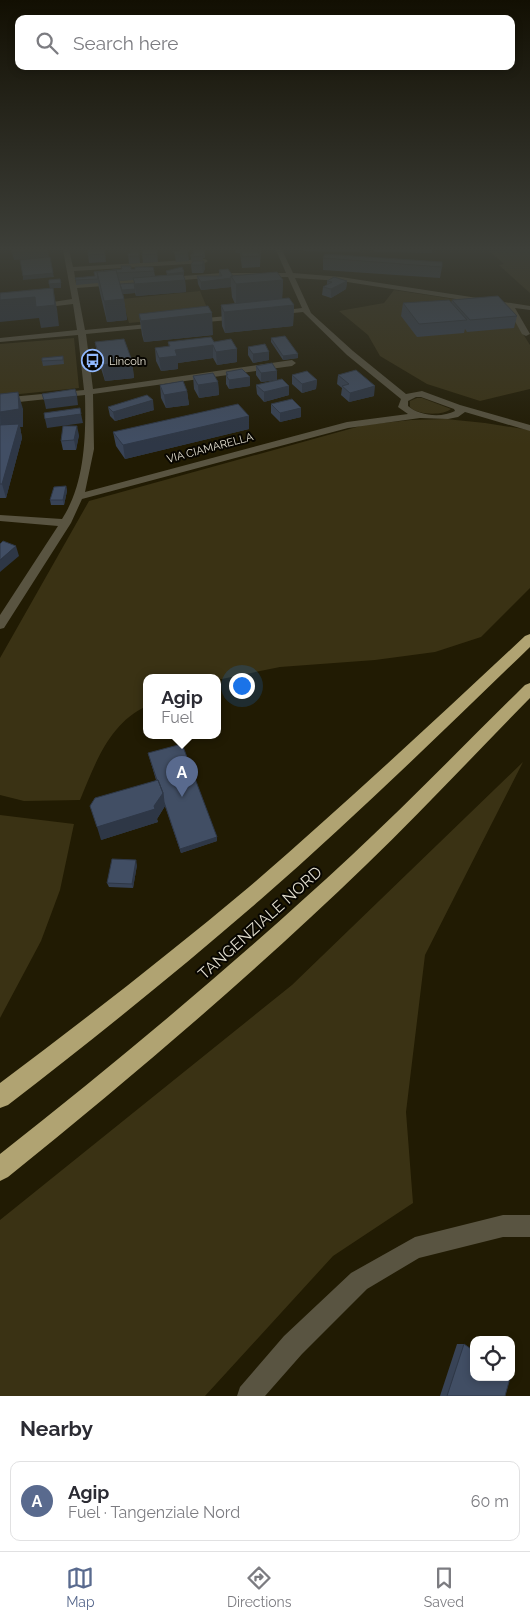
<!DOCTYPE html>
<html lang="en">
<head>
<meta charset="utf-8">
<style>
	:root { --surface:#fff; --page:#f2f2f3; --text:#2b2b33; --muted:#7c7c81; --line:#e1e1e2; --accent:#596a8e }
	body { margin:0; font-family:Raleway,sans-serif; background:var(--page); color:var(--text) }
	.controls { position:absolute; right:15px; bottom:15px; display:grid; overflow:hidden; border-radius:10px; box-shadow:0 2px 8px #0003 }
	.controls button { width:45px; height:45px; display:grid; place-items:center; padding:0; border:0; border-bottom:1px solid var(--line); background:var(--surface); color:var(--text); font:25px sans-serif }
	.you { position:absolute; left:241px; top:685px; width:18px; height:18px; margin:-12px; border:4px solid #fff; border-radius:50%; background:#1a73e8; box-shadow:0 0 0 8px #1a73e833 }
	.badge { display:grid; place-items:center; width:32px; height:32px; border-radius:50%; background:var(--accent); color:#fff; font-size:16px; font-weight:700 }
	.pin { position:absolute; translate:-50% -41px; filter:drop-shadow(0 1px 2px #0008) }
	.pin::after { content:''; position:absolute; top:26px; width:18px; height:15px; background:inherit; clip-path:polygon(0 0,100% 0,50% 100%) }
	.popup { position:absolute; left:143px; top:674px; width:78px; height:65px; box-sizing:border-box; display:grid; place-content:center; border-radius:10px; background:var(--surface); filter:drop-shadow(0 1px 4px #0005); font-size:16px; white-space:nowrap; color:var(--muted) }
	.popup b { font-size:19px; color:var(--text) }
	.popup::after { content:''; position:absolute; left:50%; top:100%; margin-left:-10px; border:10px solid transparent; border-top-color:var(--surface) }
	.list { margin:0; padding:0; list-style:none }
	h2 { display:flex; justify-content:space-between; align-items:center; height:65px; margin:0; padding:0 20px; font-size:21px }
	h2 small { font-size:16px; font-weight:400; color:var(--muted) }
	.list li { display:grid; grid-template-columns:32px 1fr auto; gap:15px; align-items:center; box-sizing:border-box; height:80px; margin:0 10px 10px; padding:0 10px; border:1px solid var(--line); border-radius:10px }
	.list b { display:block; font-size:19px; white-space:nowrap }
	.list p { margin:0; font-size:16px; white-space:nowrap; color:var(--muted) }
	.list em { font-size:16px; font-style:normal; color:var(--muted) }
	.icon { flex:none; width:28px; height:28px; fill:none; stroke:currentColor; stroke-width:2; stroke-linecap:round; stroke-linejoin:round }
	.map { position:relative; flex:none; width:530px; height:1396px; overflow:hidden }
	.search { position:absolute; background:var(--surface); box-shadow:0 2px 8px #0003; left:15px; right:15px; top:15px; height:55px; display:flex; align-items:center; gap:12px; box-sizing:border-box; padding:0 18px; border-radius:10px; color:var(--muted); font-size:19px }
	.sheet { height:155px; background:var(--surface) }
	nav { display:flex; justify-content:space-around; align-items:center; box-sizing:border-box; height:70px; border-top:1px solid var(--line); background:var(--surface); font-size:14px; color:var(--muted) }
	nav a { display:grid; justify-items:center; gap:2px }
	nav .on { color:var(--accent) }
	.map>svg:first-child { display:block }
	.green { fill:#3a3214 }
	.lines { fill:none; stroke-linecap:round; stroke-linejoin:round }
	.minor { fill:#595441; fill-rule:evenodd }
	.motorway { fill:#b0a372; fill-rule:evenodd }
	.wall { fill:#384356; fill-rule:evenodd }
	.shaded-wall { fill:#2e3746 }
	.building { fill:#414e64; stroke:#2e3746 }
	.labels { text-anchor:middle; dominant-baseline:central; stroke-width:4; stroke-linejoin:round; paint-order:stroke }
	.far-poi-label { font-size:11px; fill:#e3dfd0; stroke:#080601; text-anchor:start }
	.far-street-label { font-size:11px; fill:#e3dfd0; stroke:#080601 }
	.near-street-label { font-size:16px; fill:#e3dfd0; stroke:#080601 }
</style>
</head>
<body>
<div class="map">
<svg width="530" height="1396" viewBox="0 0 530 1396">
	<rect width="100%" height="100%" fill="#211b03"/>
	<!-- green -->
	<path class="green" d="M530 250V293L499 265 504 264 489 251Z
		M394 290 506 307 530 345V389L480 401 427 384 380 356 368 335 339 311 384 303Z
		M200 291 210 315 129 323 122 299Z
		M74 338 79 388 0 396V344Z
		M417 398H422L451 409C443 416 417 415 410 407V401Z
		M446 419 485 423 530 430V588L481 637 435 652 375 660 280 667 217 680 147 678V706C109 723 95 764 80 800L24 801 0 795V658L89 501 364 425 411 420Z
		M523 762 425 955 406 1112 413 1203 333 1256 205 1396H0V1220L292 985Z
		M0 815 74 824 60 890 41 941 0 1018Z"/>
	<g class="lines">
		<!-- minor -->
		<path class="minor" d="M63 250H69L73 267 205 259 208 261 205 263 74 271 76 284 222 273H286L276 250H282L293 273 341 277 530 306V310L515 308 530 334 526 336 522 334 507 307 341 281 295 278 311 313 353 351 406 394 422 391 460 405 530 425V431L465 412 458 417 448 419 420 418 348 428 82 499 71 523 4 628 0 629V615L58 526 0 521V515L62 519C85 484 86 436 85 395L0 404V398L84 390 78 335 0 342V338L77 330 73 304 40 308 36 306 40 304 72 299ZM222 277H288L302 308 277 311 273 313 274 315 303 312 347 355 401 399 398 407 408 414 347 422 85 492 94 449 93 394 292 366 296 363 292 360 93 389 86 334 159 327 163 325 159 323 85 330 77 288ZM416 397H421L454 409 455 411C442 418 419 416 408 406V401Z
			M238 315 242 317 241 319 195 323 191 321 195 319Z
			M503 1215H530V1237H503L419 1258 367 1289 302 1354 265 1396H237L240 1387 284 1336 351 1273 415 1237Z"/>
		<!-- motorway -->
		<path class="motorway" d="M530 634V647C441 733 353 819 260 900 178 971 94 1039 8 1105L0 1108V1083C84 1020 168 955 249 887 343 806 434 721 525 636Z
			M530 683V698C475 754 422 811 366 865 252 975 131 1078 8 1177L0 1181V1154C121 1059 239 960 352 855 411 800 467 742 525 685Z"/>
	</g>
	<!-- wall -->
	<path class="wall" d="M105 250 106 262 89 263 88 255Z
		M139 250 140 263 129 264 128 254 131 253Z
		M157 250 158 262 143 263 142 255Z
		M193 250 205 254V258H203V260L191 261V257L193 254Z
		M235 250H261L260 267 242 268 240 253H236Z
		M304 250H360V252L304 251Z
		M374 250H432V253L374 252Z
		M174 251 188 253 189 261 176 262Z
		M323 258 442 267 440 278 323 270Z
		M204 261 205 269 203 273H192L191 265Z
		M131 269 154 271 155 276 167 275 166 271 184 272V276H183L185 280 186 292 136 296 135 293 123 294 127 320 107 322 100 293 98 283 76 285V280L95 276 103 272ZM134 280V286L120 284 119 281Z
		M219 270 233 276 283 280 282 299 294 305 293 326 225 333 222 326 221 305 235 304 232 297 231 287 201 290 198 284 197 276H219Z
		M327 281H347L346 289 331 298 322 295 323 287 327 285Z
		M452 300 517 316 514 328 467 332 465 329 464 333 417 337 401 316 403 303H451Z
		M139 314 213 335 144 342 142 335Z
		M271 338 298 358 283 360 271 342Z
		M95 342 132 361 134 378 105 381 98 359Z
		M168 342H214L237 362 217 365 213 358 178 363V369L161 371 156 361 155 348 169 347Z
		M248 347 269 360 253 363 248 355Z
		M63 356 64 364 43 366 42 361Z
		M256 366 277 380 289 386V395L264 402 257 394 256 385 276 380 261 382 256 375Z
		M226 372 250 377V386L229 389 226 384Z
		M292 375 317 380 316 389 302 393 292 384Z
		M338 375 374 396 349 402 341 395 342 388 337 384Z
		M193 376 218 382 219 395 199 398 194 389Z
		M160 385 187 391 189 405 166 408 161 398Z
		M0 394 23 409V427H20L22 438 6 498H0Z
		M271 404 301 417 280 422 271 413Z
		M108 407 154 410 115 421 110 416Z
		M249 416V429L125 459 116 446 113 432Z
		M79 435 76 450H63L61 441Z
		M66 486 67 491 64 505H51L50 500Z
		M148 753 217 841 181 853 165 806 157 819 158 822 101 840 156 780Z
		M137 865 133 888 109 887 107 883Z
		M457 1344H464L505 1396H440Z"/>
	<!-- shaded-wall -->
	<path class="shaded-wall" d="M37 250H48L49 257 14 260 12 252Z
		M204 261 205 269 203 273 202 265Z
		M184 272V276L168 278V274Z
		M53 273 54 277 23 280V276Z
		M231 278V287L201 290V282Z
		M185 280 186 292 136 296 135 284Z
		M283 280 282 301 236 305V284Z
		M347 281 346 289 331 298V289Z
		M61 283V288H53L57 309 59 326 41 328 39 318 0 322V299L50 289 49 284Z
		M135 289V293L120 294 119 290Z
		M124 299 127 320 107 322 104 301Z
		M294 305 293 326 225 333 224 312Z
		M212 313 213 335 144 342 141 321Z
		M213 345V358L178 363V369L161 371 159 358 175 350Z
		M237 349V362L217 365 216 352Z
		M269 352V360L253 363V354Z
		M298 354V358L283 360V356Z
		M132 361 134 378 105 381 102 365Z
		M277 371V380L261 382V373Z
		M250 377V386L229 389V380Z
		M317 380 316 389 302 393V384Z
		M218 382 219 395 199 398 198 385Z
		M289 386V395L264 402V392Z
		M375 386 374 396 349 402 350 393Z
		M187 391 189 405 166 408 164 395Z
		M18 392 23 409V427H20L22 438 6 498 2 484 0 412Z
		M77 396 78 405 46 409 44 400Z
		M153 400 154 410 115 421 113 412Z
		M301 408V417L280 422V413Z
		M81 414 83 423 47 428 45 419Z
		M249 416V429L125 459 123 445Z
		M77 426 79 435 76 450 74 440Z
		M66 486 67 491 64 505 63 500Z
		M16 546 19 556 0 572V560Z
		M163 793 165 806 157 819 158 822 101 840 97 827 154 806Z
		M217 837V841L181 853 180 849Z
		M136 860 137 865 133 888 132 884Z"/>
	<!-- building -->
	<path class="building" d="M12 250H37L12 252Z
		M88 250H104L105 254 88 255Z
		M130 250H139V256H128V254L131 253Z
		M143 250H157V254L142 255Z
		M179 250H188V253L175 254 174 251H179Z
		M193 250H204L205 254H203V256L191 257V254H194Z
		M241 250H257L260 256 242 257Z
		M325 254 442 262V267L323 258Z
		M50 257 53 273 23 276 20 260Z
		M193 261H204L202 265H191Z
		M121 266H131V269H135V267H153L154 271 117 273 116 270 104 271 122 269Z
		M182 267 184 272 168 274 166 271Z
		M228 269 233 276H231V278L201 282 197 276H222L219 270Z
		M116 270 124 299 104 301 97 272Z
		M103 271 97 272 98 279 76 280 75 278 95 276 94 272Z
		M277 272 283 280 236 284 231 276Z
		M183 274 185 280 135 284 133 278Z
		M334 277 347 281 331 289 323 287 332 282 327 281Z
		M60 279 61 283 49 284V280Z
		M134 283 135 289 122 290 120 284Z
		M53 288 55 305 36 307 35 297 0 300V293Z
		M498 296 517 316 470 320 452 300Z
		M289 298 294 305 224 312 221 305Z
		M449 300 467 320 419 324 403 303Z
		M208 306 212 313 141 321 139 314Z
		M285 336 298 354 283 356 271 338Z
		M211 337 214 342 231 339 237 349 216 352 213 345 175 350 177 356 159 358 155 348 170 346 168 342Z
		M124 339 132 361 102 365 95 342Z
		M265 344 269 352 253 354 248 347Z
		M63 356V360L42 361V358Z
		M272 363 277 371 261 373 256 366Z
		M242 369 250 377 229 380 226 375H228L226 372Z
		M356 370 375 386 350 393 342 386 349 384 338 375Z
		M307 371 317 380 302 384 292 375Z
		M213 373 218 382 198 385 193 376Z
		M282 379 289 386 264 392 256 385Z
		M183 381 187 391 164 395 160 385Z
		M75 389 77 396 44 400 42 394Z
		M18 392 19 409 0 412V394Z
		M147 395 153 400 113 412 108 407Z
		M292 399 301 408 280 413 271 404Z
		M238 404 249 416 123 445 113 432Z
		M80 408 81 414 45 419 44 413Z
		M19 424 2 484H0V425Z
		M63 426H77L74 440 61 441Z
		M66 486 63 500H50L54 487Z
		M3 541 16 546 0 560V544Z
		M182 744 217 837 180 849 164 802 163 793 158 780H157L148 753Z
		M158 780 163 793 154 806 155 809 97 827 90 806 95 798Z
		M112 859 136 860 132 884 107 883Z
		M464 1344 474 1351V1377L510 1378 505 1396H447Z"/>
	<!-- sky -->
	<linearGradient id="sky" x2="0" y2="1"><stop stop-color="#120f02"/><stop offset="0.56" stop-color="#3d3f39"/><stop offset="1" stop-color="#3d3f39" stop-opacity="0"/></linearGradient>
	<rect width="530" height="445" fill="url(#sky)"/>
	<!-- icons -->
	<defs>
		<symbol id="bus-ring" viewBox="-11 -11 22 22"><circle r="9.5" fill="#080601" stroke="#91b8fd" stroke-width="1.5"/><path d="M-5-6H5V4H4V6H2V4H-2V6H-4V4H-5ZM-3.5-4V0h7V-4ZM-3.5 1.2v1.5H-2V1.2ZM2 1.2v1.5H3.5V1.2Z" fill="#91b8fd"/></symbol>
	</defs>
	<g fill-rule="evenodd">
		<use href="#bus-ring" x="80" y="348" width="25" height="25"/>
	</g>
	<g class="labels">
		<!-- far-poi labels -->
		<g class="far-poi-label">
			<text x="109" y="361">Lincoln</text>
		</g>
		<!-- far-street labels -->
		<g class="far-street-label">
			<text transform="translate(210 448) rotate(-15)">VIA CIAMARELLA</text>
		</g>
		<!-- near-street labels -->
		<g class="near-street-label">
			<text transform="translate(260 923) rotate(-42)">TANGENZIALE NORD</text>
		</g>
	</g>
</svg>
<div class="controls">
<button><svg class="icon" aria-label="locate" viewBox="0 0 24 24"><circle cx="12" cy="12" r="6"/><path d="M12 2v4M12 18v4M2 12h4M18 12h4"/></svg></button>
</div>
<div class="you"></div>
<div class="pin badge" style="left:182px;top:797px">A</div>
<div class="popup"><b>Agip</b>Fuel</div>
<div class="search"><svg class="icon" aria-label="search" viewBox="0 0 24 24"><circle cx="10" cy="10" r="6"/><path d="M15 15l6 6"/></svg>Search here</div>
</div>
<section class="sheet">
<h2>Nearby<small></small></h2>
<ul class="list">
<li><span class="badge">A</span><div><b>Agip</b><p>Fuel · Tangenziale Nord</p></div><em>60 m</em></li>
</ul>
</section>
<nav>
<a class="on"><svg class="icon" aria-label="map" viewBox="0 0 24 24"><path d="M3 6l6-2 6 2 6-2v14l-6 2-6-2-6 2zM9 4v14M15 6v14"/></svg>Map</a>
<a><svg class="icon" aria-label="directions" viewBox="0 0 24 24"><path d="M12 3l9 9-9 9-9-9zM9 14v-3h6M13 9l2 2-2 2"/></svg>Directions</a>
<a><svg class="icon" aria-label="saved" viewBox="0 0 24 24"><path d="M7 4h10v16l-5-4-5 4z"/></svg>Saved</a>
</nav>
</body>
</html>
